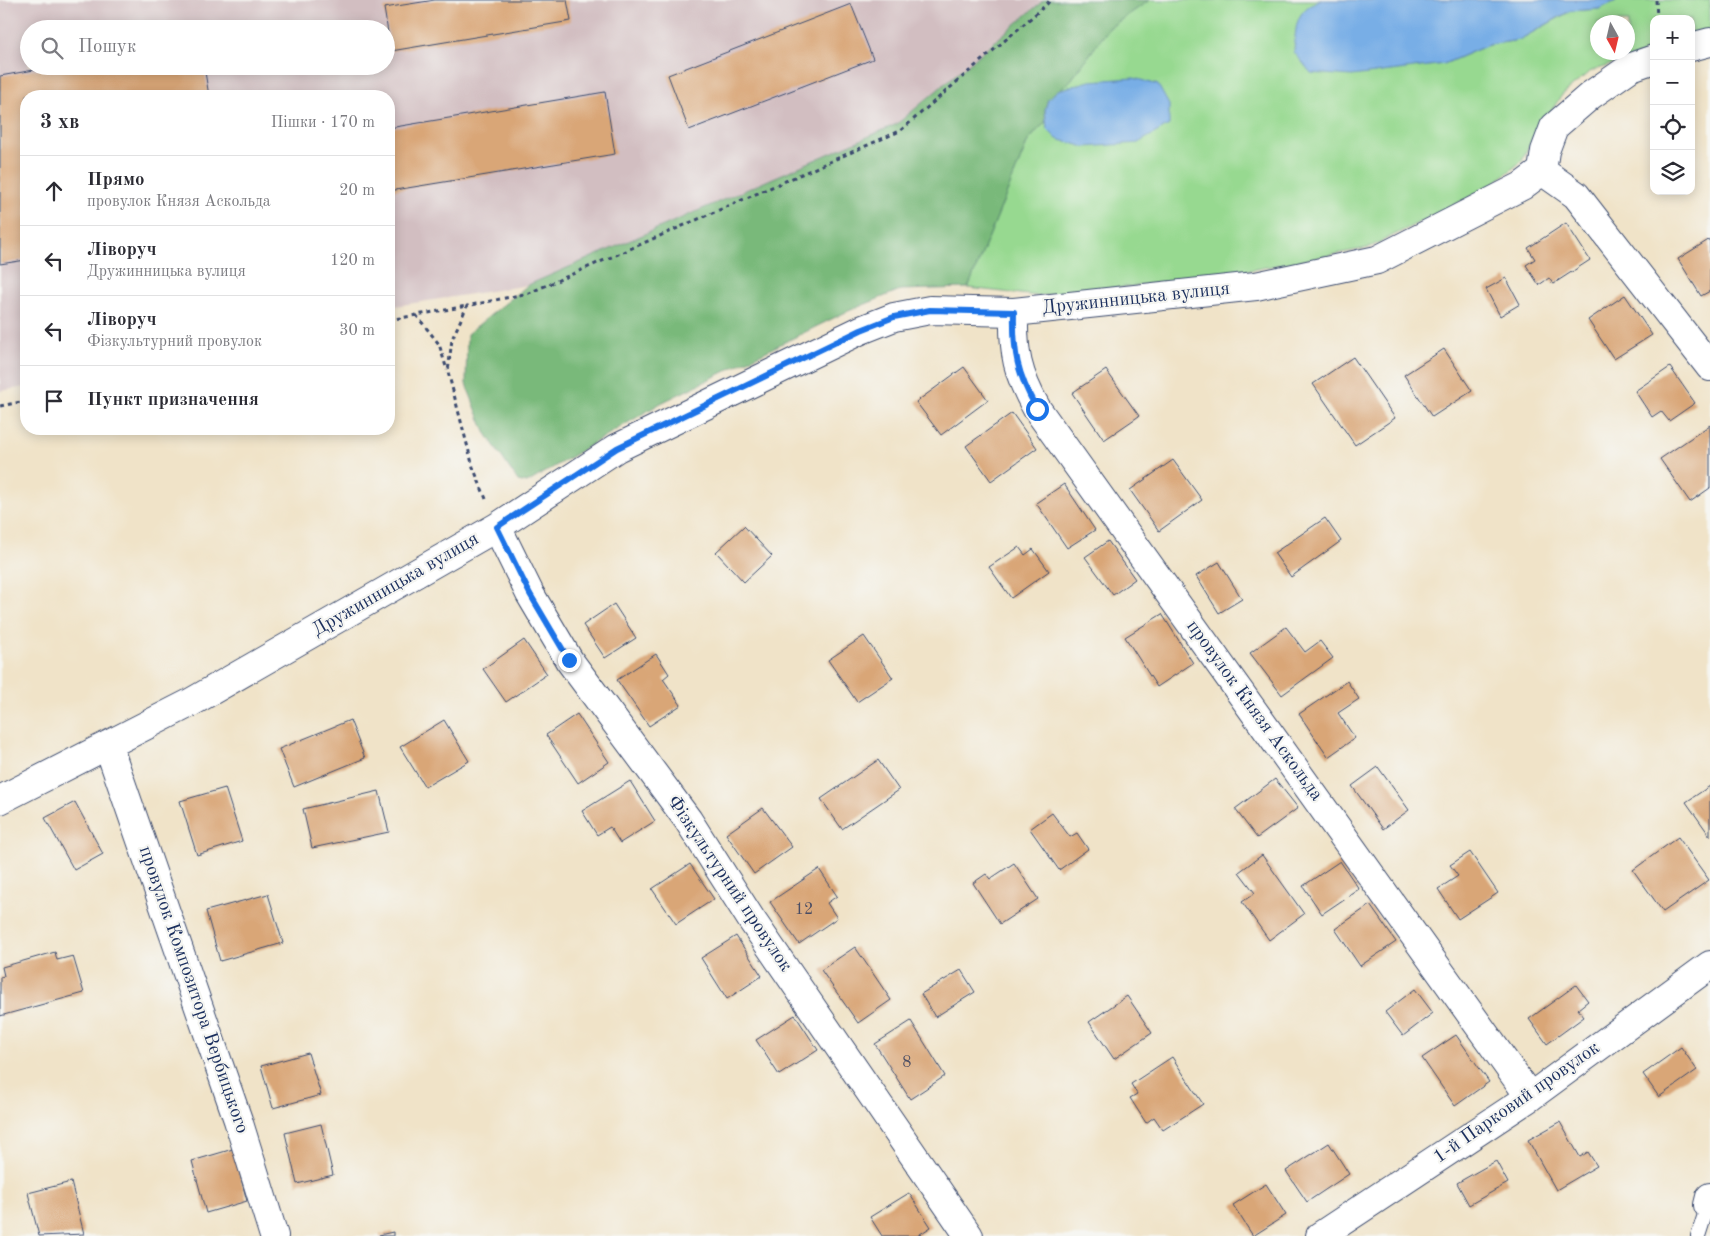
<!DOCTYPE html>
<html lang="uk">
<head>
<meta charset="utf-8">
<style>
	:root { --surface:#fff; --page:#f7f7f7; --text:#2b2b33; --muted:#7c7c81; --line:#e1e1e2 }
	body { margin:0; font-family:"Old Standard TT",serif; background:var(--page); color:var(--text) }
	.controls { position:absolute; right:15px; top:15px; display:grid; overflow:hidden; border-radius:10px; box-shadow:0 2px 12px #0003 }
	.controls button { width:45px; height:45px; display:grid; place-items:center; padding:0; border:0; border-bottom:1px solid var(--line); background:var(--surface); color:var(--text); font:25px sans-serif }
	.compass { position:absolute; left:1590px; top:15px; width:45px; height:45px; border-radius:50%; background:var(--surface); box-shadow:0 2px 12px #0003; rotate:172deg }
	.stop { position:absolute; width:15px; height:15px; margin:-11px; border:4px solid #1a73e8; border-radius:50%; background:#fff }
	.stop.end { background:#1a73e8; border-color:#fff; box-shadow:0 1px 5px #0008 }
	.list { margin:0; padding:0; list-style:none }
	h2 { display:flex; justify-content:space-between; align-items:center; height:65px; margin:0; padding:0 20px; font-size:21px }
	h2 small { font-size:16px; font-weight:400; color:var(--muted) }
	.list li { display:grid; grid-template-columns:32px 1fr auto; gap:15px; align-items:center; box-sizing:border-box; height:70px; padding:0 20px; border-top:1px solid var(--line) }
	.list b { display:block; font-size:19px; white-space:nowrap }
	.list p { margin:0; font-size:16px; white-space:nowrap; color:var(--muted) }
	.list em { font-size:16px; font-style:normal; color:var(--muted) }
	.icon { flex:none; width:28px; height:28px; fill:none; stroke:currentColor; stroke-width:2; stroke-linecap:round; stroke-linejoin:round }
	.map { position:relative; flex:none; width:1710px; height:1236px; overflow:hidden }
	.search { position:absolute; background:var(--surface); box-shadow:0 2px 12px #0003; left:20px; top:20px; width:375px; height:55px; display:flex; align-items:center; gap:12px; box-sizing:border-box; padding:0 18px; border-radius:28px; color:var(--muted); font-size:19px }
	.panel { position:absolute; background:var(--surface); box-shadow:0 2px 12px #0003; left:20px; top:90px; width:375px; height:345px; border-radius:20px }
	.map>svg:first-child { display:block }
	.industrial { fill:#d2bec1; fill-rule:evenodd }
	.green { fill:#97d990; stroke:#598477; fill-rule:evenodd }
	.forest { fill:#79b97a; stroke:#4a746c }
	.water { fill:#78aee6; stroke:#4a6ea2 }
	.building { fill:#d9a677 }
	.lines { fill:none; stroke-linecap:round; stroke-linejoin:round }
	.service-casing { stroke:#3b4a6e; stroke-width:16 }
	.minor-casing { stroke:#3b4a6e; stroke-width:30 }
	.path { stroke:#3b4a6e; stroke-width:3; stroke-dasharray:4 4; stroke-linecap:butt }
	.service { stroke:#fff; stroke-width:14 }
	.minor { stroke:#fff; stroke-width:28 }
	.route { stroke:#1a73e8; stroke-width:6 }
	.labels { text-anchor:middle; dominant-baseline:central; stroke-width:4.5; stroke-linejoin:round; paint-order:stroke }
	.number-label { font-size:16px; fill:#4a4d64 }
	.street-label { font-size:19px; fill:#1b2f5e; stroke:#f6f6f2 }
</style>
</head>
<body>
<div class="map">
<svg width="1710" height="1236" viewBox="0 0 1710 1236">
	<rect width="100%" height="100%" fill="#f6f6f2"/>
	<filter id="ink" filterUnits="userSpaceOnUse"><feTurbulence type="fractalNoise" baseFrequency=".02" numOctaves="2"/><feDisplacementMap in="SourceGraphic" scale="10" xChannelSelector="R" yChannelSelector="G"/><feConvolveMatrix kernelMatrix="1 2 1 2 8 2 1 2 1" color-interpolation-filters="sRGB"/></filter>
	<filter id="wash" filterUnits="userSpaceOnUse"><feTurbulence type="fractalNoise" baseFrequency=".0096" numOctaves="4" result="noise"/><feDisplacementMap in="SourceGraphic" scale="20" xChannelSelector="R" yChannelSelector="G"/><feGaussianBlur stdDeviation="1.12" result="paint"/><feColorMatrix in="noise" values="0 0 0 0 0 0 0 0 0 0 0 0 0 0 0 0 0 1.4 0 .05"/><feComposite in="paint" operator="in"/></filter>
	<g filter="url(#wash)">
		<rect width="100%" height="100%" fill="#f0e3c8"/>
		<!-- industrial -->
		<path class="industrial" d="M0 0H1044L897 124 528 285 389 307V96H26V387L0 391ZM29 29H386V66H29Z"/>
		<!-- green -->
		<path class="green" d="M1150 0H1321L1311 4 1444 64 1488 45 1519 40 1571 11 1599 9 1618 0H1710V30L1691 37V19H1654V50L1589 72 1562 95 1533 137 1522 161 1488 188 1368 248 1203 279 1038 296 968 288 1028 141 1046 121 1047 129 1158 85C1122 75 1094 80 1058 90L1071 80 1109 28ZM1598 22H1628V52H1598Z"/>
		<!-- forest -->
		<path class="forest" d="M1044 0H1150L1109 28 1071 80 1048 99 1045 110 1046 121 1028 141 968 288 900 290 846 312 661 403 527 483 518 481 485 432 466 384 467 334 528 285 897 124Z"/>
		<!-- water -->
		<path class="water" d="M1321 0H1618L1599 9 1570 11 1519 40 1488 45 1444 64 1352 76 1311 73 1294 52C1296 27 1294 10 1321 0Z
			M1134 78 1158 85 1169 105V125L1138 143 1085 147 1057 139 1047 129 1045 110 1048 99 1058 90 1090 81Z"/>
		<g id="blocks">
			<!-- building -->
			<path class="building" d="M435 0H567L571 21 391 51 384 8Z
				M851 4 873 59 689 130 668 75Z
				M57 66H204L209 96H26V260L0 264V76Z
				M605 92 615 154 389 191V128Z
				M389 213 392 225H389Z
				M1566 223 1590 260 1553 284 1549 278 1539 285 1526 265 1535 259 1528 248Z
				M1710 239V291L1701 296 1678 259Z
				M1506 278 1520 304 1500 316 1486 289Z
				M1625 295 1652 335 1614 359 1588 320Z
				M1444 349 1472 391 1432 417 1404 375Z
				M1353 357 1395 418 1355 445 1313 384Z
				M964 367 988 400 941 435 916 402Z
				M1670 367 1695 403 1669 421 1661 411 1652 417 1635 391Z
				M1106 370 1139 416 1104 440 1072 393Z
				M1012 413 1037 448 991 481 966 446Z
				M1710 425V488L1690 502 1660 459Z
				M1173 460 1202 500 1159 531 1130 490Z
				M1064 484 1095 530 1067 548 1036 503Z
				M1325 518 1341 541 1291 577 1274 553Z
				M744 526 772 556 744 582 716 552Z
				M1108 541 1135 579 1113 595 1085 557Z
				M1019 547 1025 555 1033 549 1049 571 1011 598 989 567Z
				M1219 562 1242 599 1219 613 1196 576Z
				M614 604 636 638 605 658 583 625Z
				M1162 614 1193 663 1157 687 1125 637Z
				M1286 627 1305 652 1320 641 1333 658 1282 695 1250 653Z
				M864 636 893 678 857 702 828 660Z
				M524 640 547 674 506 702 483 669Z
				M656 654 669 674 663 679 681 705 649 726 617 680Z
				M1347 681 1359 699 1338 713 1355 738 1328 757 1299 714Z
				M577 714 609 762 578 783 546 735Z
				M350 720 365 758 294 787 279 749Z
				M444 720 469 761 425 787 400 747Z
				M878 760 899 790 842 829 821 799Z
				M1378 767 1409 810 1383 829 1352 786Z
				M1275 779 1298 808 1257 838 1235 809Z
				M630 781 655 821 620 843 610 827 597 835 582 811Z
				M1710 786V836L1686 802Z
				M225 788 242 841 197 855 180 801Z
				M379 791 389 832 312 848 303 809Z
				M75 802 103 854 74 870 45 818Z
				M763 808 792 847 754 874 726 834Z
				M1052 813 1070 837 1077 833 1088 849 1059 870 1030 829Z
				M1678 837 1709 880 1663 912 1633 870Z
				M1470 852 1498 893 1458 919 1438 889 1458 876 1450 865Z
				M1262 855 1304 914 1269 940 1242 902 1255 893 1239 872Z
				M1340 861 1359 889 1322 914 1303 886Z
				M1014 863 1038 899 1000 924 973 883 986 874 990 879Z
				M690 864 714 899 676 924 652 889Z
				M819 869 837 896 827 903 837 918 799 944 770 902Z
				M268 894 283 943 220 961 206 911Z
				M1370 905 1396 942 1360 966 1335 929Z
				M736 936 762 976 727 999 701 958Z
				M855 947 891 1000 858 1023 821 970Z
				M55 952 57 960 73 956 84 993 0 1016V977L4 976 2 967Z
				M961 970 975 992 935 1017 921 994Z
				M1576 985 1588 1001 1578 1009 1584 1017 1547 1044 1529 1019Z
				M1415 989 1433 1013 1403 1036 1385 1012Z
				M1127 996 1152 1033 1114 1059 1089 1022Z
				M795 1015 818 1050 779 1075 756 1040Z
				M911 1021 945 1076 910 1099 875 1044Z
				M1456 1035 1489 1082 1455 1106 1422 1058Z
				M1681 1047 1697 1070 1659 1097 1643 1074Z
				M308 1053 321 1095 273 1108 261 1066Z
				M1172 1057 1203 1104 1163 1130 1154 1117 1146 1123 1130 1098 1137 1094 1131 1084Z
				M1560 1122 1580 1157 1588 1152 1597 1166 1556 1190 1528 1140Z
				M321 1124 333 1175 297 1184 285 1133Z
				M1329 1143 1349 1174 1307 1202 1286 1171Z
				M233 1149 247 1201 206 1213 192 1161Z
				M1496 1161 1508 1183 1469 1205 1457 1183Z
				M71 1182 84 1234 39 1236 28 1193Z
				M1266 1184 1286 1215 1253 1236 1233 1205Z
				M909 1193 931 1227 917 1236H882L870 1217Z
				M393 1232V1236H379V1235Z"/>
		</g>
	</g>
	<g filter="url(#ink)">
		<use href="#blocks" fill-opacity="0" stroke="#3b4a6e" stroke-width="1"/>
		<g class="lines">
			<defs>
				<path id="service" d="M1698 1236 1708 1205"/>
				<path id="minor" d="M1691 47 1710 42
					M1542 171 1576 195 1710 367
					M1014 312C1013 352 1017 374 1037 409L1530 1097
					M497 527 530 594 569 660 688 820 751 919 969 1236
					M108 745 238 1120 274 1236
					M0 800 190 703 497 527 617 448 861 330 894 317 930 310 1014 312 1256 286 1377 260 1522 186 1542 171 1545 151 1554 127 1591 95 1631 67 1654 59
					M1710 1197 1708 1205H1710
					M1320 1236 1530 1097 1710 965"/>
			</defs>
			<!-- service casing -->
			<use href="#service" class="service-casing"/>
			<!-- minor casing -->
			<use href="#minor" class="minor-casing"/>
			<!-- path -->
			<path class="path" d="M1656 0 1657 19
				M416 315 439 344 447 370
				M389 320 467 306
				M0 406 26 401
				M486 499 473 467 448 372 452 339 467 306 529 293 900 131 1047 4 1050 0"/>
			<!-- service -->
			<use href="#service" class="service"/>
			<!-- minor -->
			<use href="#minor" class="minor"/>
		</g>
	</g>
	<g class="lines" filter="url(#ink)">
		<!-- route -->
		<path class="route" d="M569 660 530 594 497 527 617 448 861 330 894 317 930 310 1014 312C1013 352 1017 374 1037 409"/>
	</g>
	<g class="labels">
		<!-- number labels -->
		<g class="number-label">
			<text x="804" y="910">12</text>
			<text x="907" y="1063">8</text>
		</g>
		<!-- street labels -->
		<g class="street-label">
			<text transform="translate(1136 299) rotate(-6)">Дружинницька вулиця</text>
			<text transform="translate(396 585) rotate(-30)">Дружинницька вулиця</text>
			<text transform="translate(1254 711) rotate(54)">провулок Князя Аскольда</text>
			<text transform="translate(729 884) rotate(56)">Фізкультурний провулок</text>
			<text transform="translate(193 990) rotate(71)">провулок Композитора Вербицького</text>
			<text transform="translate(1517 1103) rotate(-35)">1-й Парковий провулок</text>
		</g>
	</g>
</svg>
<div class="controls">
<button>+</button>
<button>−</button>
<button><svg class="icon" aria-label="locate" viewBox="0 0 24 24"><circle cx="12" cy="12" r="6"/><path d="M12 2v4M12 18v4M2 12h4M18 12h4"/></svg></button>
<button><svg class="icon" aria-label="layers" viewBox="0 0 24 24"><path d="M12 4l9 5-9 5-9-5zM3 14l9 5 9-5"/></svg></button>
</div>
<svg class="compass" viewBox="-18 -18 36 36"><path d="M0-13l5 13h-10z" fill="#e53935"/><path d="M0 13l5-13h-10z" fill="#7c7c81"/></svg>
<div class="stop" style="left:1037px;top:409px"></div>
<div class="stop end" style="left:569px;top:660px"></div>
<div class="search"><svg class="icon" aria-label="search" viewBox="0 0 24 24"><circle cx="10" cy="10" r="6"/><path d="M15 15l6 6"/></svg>Пошук</div>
<section class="panel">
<h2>3 хв<small>Пішки · 170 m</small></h2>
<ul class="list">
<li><svg class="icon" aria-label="ahead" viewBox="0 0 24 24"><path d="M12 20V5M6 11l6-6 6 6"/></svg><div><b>Прямо</b><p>провулок Князя Аскольда</p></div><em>20 m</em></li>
<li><svg class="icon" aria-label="left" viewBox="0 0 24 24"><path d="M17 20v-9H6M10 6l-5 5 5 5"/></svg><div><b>Ліворуч</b><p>Дружинницька вулиця</p></div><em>120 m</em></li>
<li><svg class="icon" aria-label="left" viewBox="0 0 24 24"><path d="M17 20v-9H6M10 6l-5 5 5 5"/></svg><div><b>Ліворуч</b><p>Фізкультурний провулок</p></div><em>30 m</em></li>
<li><svg class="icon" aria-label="arrive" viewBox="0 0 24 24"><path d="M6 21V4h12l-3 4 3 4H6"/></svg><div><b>Пункт призначення</b></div></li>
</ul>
</section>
</div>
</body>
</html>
